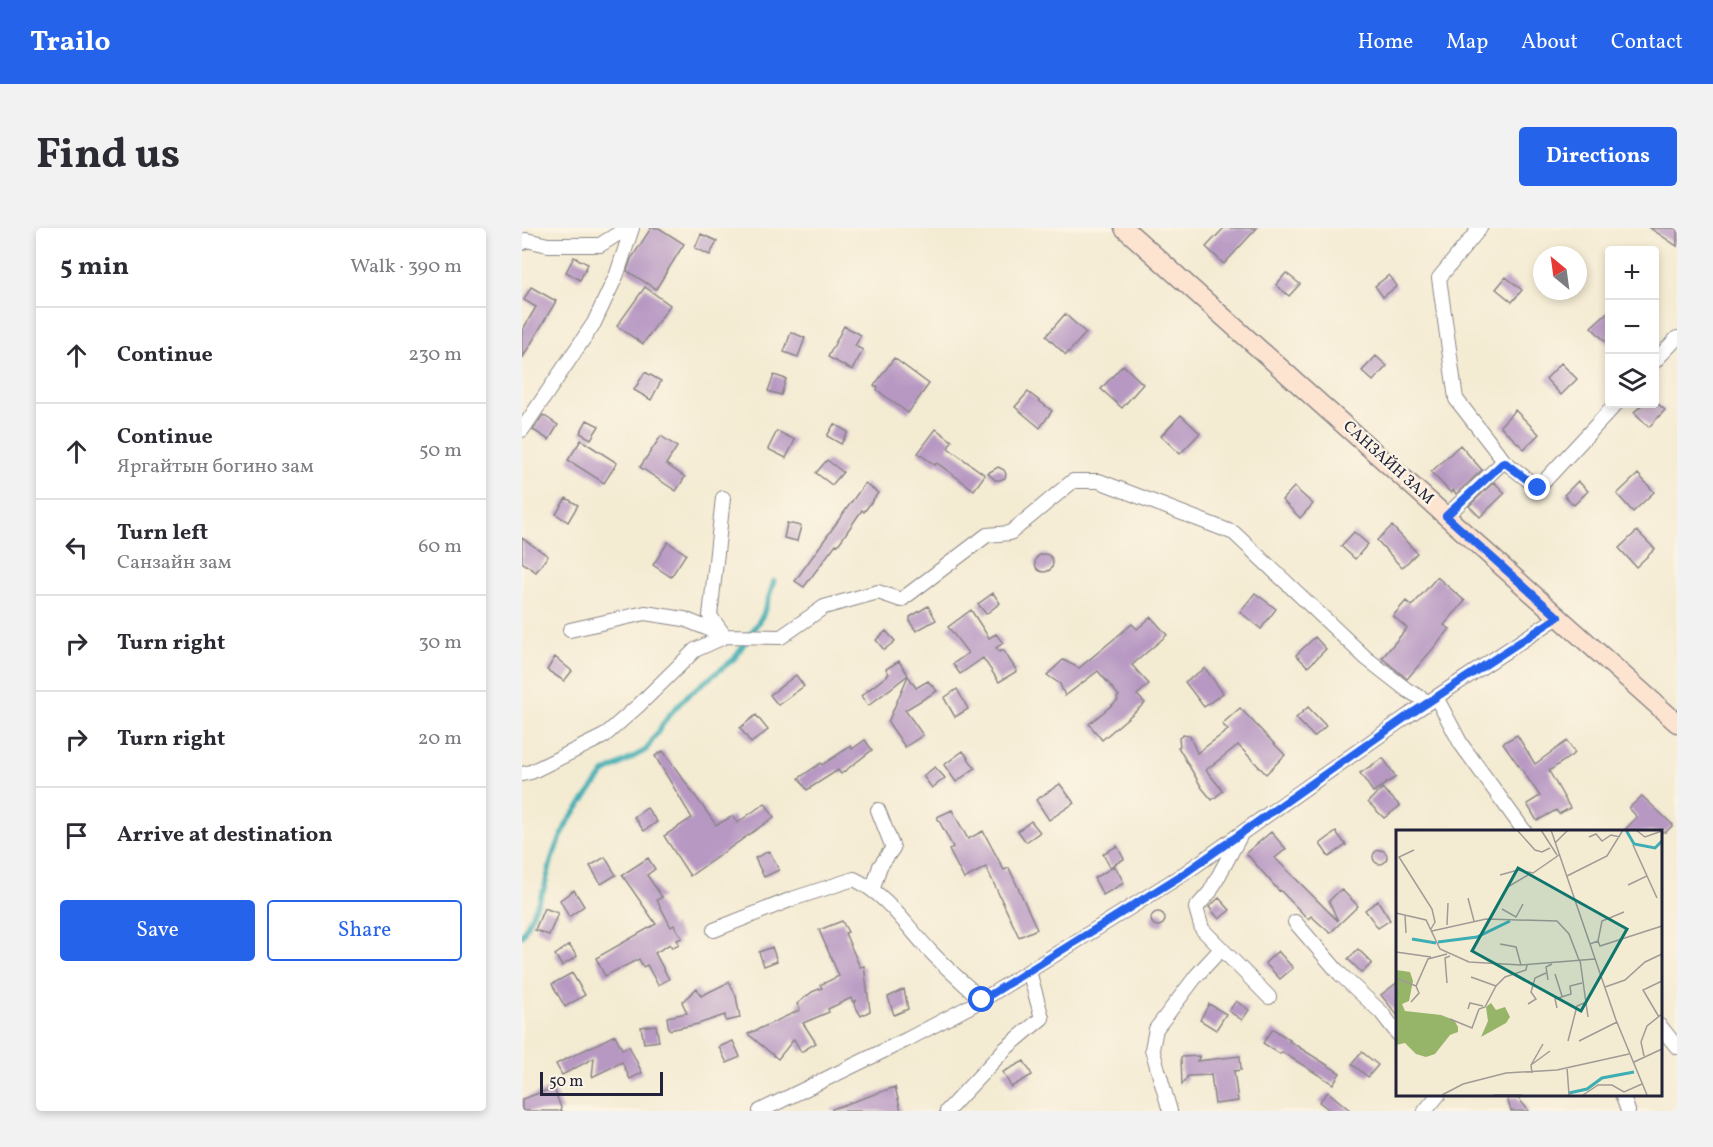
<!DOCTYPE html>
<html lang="en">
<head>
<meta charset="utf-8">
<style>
	:root { --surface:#fff; --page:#f2f2f3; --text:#2b2b33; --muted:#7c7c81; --line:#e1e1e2; --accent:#2563eb }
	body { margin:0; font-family:Vollkorn,serif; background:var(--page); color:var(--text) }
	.controls { position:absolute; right:18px; top:18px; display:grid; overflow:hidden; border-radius:6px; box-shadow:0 3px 9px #0003 }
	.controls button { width:54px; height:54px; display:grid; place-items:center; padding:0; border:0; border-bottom:2px solid var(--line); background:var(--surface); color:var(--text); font:30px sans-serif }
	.compass { position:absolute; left:1011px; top:18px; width:54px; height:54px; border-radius:50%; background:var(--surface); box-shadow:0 3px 9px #0003; rotate:331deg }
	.scale { position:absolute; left:18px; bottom:15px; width:123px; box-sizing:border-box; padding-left:6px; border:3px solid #22223b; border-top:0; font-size:16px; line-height:21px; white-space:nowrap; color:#22223b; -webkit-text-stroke:4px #fcf5e5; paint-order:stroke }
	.stop { position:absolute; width:18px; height:18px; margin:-14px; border:4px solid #2563eb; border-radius:50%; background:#fff }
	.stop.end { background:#2563eb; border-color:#fff; box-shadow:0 2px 6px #0008 }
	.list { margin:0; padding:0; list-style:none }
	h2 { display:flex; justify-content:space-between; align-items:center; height:78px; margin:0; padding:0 24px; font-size:26px }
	h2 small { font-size:20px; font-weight:400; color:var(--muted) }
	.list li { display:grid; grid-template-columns:39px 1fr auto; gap:18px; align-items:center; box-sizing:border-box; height:96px; padding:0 24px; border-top:2px solid var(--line) }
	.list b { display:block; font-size:22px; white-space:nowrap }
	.list p { margin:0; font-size:20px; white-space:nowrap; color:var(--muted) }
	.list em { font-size:20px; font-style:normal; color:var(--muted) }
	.actions { display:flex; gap:12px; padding:18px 24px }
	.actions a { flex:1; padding:14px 0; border:2px solid var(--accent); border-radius:6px; text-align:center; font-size:21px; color:var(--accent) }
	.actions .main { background:var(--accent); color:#fff }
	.icon { flex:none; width:33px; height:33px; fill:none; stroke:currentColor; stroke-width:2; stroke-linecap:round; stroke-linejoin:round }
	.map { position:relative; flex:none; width:1155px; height:883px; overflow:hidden; border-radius:6px }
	header { display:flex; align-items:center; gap:36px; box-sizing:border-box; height:84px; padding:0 30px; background:var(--accent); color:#fff }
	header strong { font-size:28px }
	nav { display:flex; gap:33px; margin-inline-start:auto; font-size:21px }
	.intro { display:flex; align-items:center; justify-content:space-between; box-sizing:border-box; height:144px; padding:0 36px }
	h1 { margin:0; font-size:42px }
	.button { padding:15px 27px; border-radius:6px; background:var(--accent); color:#fff; font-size:21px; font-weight:700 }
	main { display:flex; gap:36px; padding:0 36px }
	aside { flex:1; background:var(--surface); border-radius:6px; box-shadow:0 3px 9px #0003 }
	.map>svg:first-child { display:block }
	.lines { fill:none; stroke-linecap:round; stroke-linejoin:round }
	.stream { stroke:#3daeb4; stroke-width:5 }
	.building { fill:#b798c3 }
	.minor-casing { stroke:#8b8687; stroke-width:16 }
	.secondary-casing { stroke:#8b8687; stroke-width:21 }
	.minor { stroke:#fff; stroke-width:14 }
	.secondary { stroke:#fde4d1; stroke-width:18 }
	.route { stroke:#2563eb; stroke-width:8 }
	.labels { text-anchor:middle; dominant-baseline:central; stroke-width:4.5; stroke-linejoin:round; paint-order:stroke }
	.street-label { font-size:16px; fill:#22223b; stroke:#fcf5e5 }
	.inset-river { fill:none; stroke:#3daeb4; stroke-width:3 }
	.inset-road { fill:none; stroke:#a09b96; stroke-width:1.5 }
	.view { fill:#0f766e; fill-opacity:0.15; stroke:#0f766e; stroke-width:3 }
	.inset-edge { fill:none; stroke:#22223b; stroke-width:3 }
</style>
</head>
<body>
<header>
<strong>Trailo</strong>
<nav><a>Home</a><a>Map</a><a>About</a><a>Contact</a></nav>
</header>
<div class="intro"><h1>Find us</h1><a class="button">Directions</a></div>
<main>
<aside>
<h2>5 min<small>Walk · 390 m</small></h2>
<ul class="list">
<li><svg class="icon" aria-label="ahead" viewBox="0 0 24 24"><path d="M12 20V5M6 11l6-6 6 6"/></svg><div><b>Continue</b></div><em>230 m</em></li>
<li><svg class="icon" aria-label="ahead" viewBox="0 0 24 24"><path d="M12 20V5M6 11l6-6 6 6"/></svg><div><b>Continue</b><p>Яргайтын богино зам</p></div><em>50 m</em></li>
<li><svg class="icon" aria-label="left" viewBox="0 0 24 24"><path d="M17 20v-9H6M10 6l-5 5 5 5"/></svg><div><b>Turn left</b><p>Санзайн зам</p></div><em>60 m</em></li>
<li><svg class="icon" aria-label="right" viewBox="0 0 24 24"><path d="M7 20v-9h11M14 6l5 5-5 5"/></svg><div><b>Turn right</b></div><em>30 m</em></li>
<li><svg class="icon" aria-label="right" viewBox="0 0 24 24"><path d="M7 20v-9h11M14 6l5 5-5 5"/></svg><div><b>Turn right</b></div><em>20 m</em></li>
<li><svg class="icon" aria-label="arrive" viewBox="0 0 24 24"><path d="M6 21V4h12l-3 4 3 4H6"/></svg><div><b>Arrive at destination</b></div></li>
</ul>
<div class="actions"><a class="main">Save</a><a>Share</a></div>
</aside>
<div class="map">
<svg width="1155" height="883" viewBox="0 0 1155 883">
	<rect width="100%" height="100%" fill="#fcf5e5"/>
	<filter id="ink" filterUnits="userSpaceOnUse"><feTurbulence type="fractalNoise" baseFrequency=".0167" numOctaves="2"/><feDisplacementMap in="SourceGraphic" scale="12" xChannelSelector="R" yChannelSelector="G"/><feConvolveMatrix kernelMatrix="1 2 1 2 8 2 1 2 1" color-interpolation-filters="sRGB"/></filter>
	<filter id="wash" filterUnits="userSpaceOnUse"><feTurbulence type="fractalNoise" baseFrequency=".008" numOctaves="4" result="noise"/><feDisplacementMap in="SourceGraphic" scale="24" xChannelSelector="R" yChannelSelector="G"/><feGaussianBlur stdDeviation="1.35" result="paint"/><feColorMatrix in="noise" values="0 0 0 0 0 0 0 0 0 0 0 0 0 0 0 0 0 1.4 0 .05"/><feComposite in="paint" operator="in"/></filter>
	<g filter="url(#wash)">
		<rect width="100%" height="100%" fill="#f4ebd3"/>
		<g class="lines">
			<!-- stream -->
			<path class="stream" d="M0 708 22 661 30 630 45 595 82 545 124 522 147 487 166 467 212 431 241 387 252 353"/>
		</g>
		<g id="blocks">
			<!-- building -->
			<path class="building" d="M129 0H137L162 16 134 61 105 43 109 31Z
				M702 0H735L702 36 684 19Z
				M1128 0H1155V18Z
				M179 6 195 13 188 27 173 20Z
				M52 29 66 36 58 52 44 44Z
				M764 45 778 56 767 68 754 57Z
				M867 47 875 58 861 69 853 58Z
				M984 49 1000 62 990 74 974 61Z
				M9 59 34 73 0 131V103L14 79 2 72Z
				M123 59 148 77 121 116 95 98Z
				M1088 82V118L1069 99Z
				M543 86 564 105 544 127 524 108Z
				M322 98 339 107 333 118 341 122 330 142 306 129Z
				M269 104 283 110 276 129 262 124Z
				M854 128 865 138 851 153 840 143Z
				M372 130 407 156 386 185 355 162 356 159 352 158Z
				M1039 135 1055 151 1039 167 1024 151Z
				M601 137 621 156 600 180 579 161Z
				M123 144 139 153 129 172 112 162Z
				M252 147 264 151 259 167 246 163Z
				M506 164 530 183 518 200 493 179Z
				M1121 176H1136L1143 182 1127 199 1112 184Z
				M993 182 1017 206 1002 221 978 198Z
				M21 187 36 197 27 212 11 202Z
				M659 187 678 205 658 226 639 208Z
				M65 192 77 198 69 211 58 205Z
				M312 196 326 204 319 216 305 208Z
				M414 201 430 213 426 220 463 247 452 262 415 235 413 237 396 225Z
				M255 203 273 212 264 230 246 221Z
				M139 208 155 219 144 236 163 249 154 263 118 239Z
				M59 212 95 235 82 255 46 232Z
				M938 217 960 242 934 266 931 262 929 265 909 244Z
				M305 232 321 244 310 257 294 245Z
				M476 239 482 242 484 246 483 250 478 252H473L466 245Z
				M1116 246 1132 264 1111 284 1095 266Z
				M1056 253 1066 263 1052 277 1042 267Z
				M972 254 983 265 958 289 947 278Z
				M343 255 356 265 342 284 340 282 316 317 314 316 282 359 273 353Z
				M772 259 791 276 778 290 760 272Z
				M44 270 56 277 46 294 34 286Z
				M265 295 279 298 275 313 262 310Z
				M870 298 895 325 880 340 855 312Z
				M1115 303 1133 321 1114 339 1097 320Z
				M832 304 846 316 833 331 819 318Z
				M0 310 26 328 14 344 0 334Z
				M146 314 164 326 149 349 131 337Z
				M513 335a9 9 0 1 1 18 0a9 9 0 1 1-18 0Z
				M915 349 943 373 922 397 928 401 885 451 860 430 885 400 871 388 884 373 890 378Z
				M471 365 478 375 464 386 456 376Z
				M733 365 754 381 739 401 718 384Z
				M406 378 414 392 394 403 388 394V389Z
				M449 382 467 410 474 406 481 415 474 420 477 424 481 422 495 443 477 454 461 430 438 446 431 436 446 425 426 399Z
				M629 389 645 407 610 437 627 456 615 467 623 475 580 512 567 496 596 472 595 470 597 468 576 443 543 468 538 456 525 447 541 432 557 440 610 396 615 401Z
				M364 403 373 413 362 422 354 412Z
				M793 409 804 421 786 439 774 427Z
				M33 429 50 443 42 453 25 442Z
				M377 433 386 447 346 478 339 468 367 446 364 441Z
				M683 440 701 465 682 479 663 454Z
				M274 447 282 458 256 477 248 467Z
				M386 448 394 460 406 453 415 463 383 482 401 507 383 519 366 494Z
				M435 461 446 481 433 489 422 470Z
				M786 479 804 498 792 509 774 490Z
				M718 480 763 527 744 546 716 517 684 542 701 563 690 572 680 560 656 519 658 518 657 510 661 507 668 508 675 525 706 502 700 496Z
				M234 487 246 502 229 515 218 500Z
				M995 507 1013 536 1045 513 1053 525 1027 543 1048 580 1037 586 1034 582 1015 593 1005 576 1018 568 981 515Z
				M343 512 350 522 319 546 316 542 285 562 277 550 299 535 300 537 329 518 330 521Z
				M141 523 194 597 211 588 215 595 243 575 252 589 168 648 142 608 170 590 133 528Z
				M441 523 453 540 434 554 422 537Z
				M861 530 874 549 851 564 838 545Z
				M413 539 423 550 410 560 401 548Z
				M538 556 552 575 527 592 514 572Z
				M860 560 878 578 862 590 846 574Z
				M1120 568 1151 597 1144 604H1101L1115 589 1107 580Z
				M125 580 135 594 122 603 112 589Z
				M430 582 446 611 461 603 482 642 487 640 515 701 497 709 464 639 442 651 427 622 431 619 415 589Z
				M509 593 518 604 504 614 496 603Z
				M749 604 764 621 753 630 816 693 807 673 819 661 836 678 808 705 789 688 786 691 758 662 757 663 724 625Z
				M814 604 824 617 807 629 798 616Z
				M595 618 602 631 588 639 581 626Z
				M851 629a7 7 0 1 1 14 0a7 7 0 1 1-14 0Z
				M247 623 257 642 242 649 233 630Z
				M83 629 94 647 79 656 68 638Z
				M126 630 133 641 125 647 140 669 135 672 149 699 152 697 160 710 155 712 157 716 150 720 148 716 133 725 147 751 136 757 125 737 121 739 117 731 83 748 74 730 134 696 100 647Z
				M593 638 602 655 581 667 572 650Z
				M52 662 62 678 47 689 38 672Z
				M697 670 708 682 697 691 687 679Z
				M856 673 868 692 856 700 843 682Z
				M22 680 36 685 27 707 13 702Z
				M629 691a7 7 0 1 1 14 0a7 7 0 1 1-14 0Z
				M320 693 326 704 323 705 338 739 342 738 348 783 339 788 332 776 335 772 331 774 329 770 306 781 307 784 281 795 294 815 279 824 272 811 256 831 226 806 278 782 275 776 290 764 300 760 298 757 317 748 297 702Z
				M47 717 55 728 40 738 33 727Z
				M250 719 255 733 242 738 237 724Z
				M836 721 850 735 840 745 826 731Z
				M756 723 771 740 758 751 743 735Z
				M50 745 63 767 43 779 30 756Z
				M207 754 214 768 218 790 204 793 203 787 176 796 147 802 145 789 165 785 160 774 175 760 179 768Z
				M876 754V788L859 767Z
				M382 761 386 781 372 787 366 769Z
				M714 773 727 782 720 792 707 783Z
				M687 776 704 786 694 802 678 792Z
				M134 797 137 813 122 815 119 799Z
				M751 801 768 812 767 813 818 845 811 856 760 824 758 826 741 815Z
				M93 807 100 821 107 818 120 845 108 851 100 834 70 849 72 830 40 847 34 836Z
				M211 813 218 829 205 835 197 819Z
				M840 824 856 837 846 849 830 836Z
				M678 828 675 833 718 828 719 842 712 843 716 873 693 876 689 847 666 848 660 857 659 829Z
				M502 833 510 847 489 859 481 844Z
				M373 859 379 883H310V881Z
				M32 860 40 883H0V871Z
				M806 864 829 883H809L797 874Z
				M995 869 997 871 1007 883H989L985 870Z"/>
		</g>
	</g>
	<g filter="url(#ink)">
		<use href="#blocks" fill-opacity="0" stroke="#8b8687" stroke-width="1.5"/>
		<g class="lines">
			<defs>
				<path id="minor" d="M958 0 917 50 934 171 982 233 1016 260 1094 176
					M0 15 4 12 26 17H78L105 0
					M1132 134 1155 110
					M0 202 72 95 95 46 110 0
					M201 270 188 388 202 407
					M924 288 982 233
					M48 402 123 385 162 391 204 408
					M914 469 939 516 1003 604
					M0 546 9 544 82 508 117 477 173 422 204 408 259 409 302 379 356 364 379 372 465 307 488 305 551 253H577L712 305 844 430 885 462 906 474
					M718 608 688 664 674 680 680 701 747 769
					M351 660 358 638 371 620 356 582
					M773 694 818 746 859 784 876 806
					M192 702 270 671 332 651C367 668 383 697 409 724 425 741 443 756 460 772
					M1138 798 1155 819
					M1100 866 1106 883
					M238 883 386 811 460 772 507 743 663 645 884 489 1036 389
					M425 883 483 821 520 790 507 743
					M648 883 630 821 634 801 675 747 699 721
					M903 883 917 866"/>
				<path id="secondary" d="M602 0 1155 495"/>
			</defs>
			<!-- minor casing -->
			<use href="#minor" class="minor-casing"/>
			<!-- secondary casing -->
			<use href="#secondary" class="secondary-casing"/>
			<!-- minor -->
			<use href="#minor" class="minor"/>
			<!-- secondary -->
			<use href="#secondary" class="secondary"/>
		</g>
	</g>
	<g class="lines" filter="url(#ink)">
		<!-- route -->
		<path class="route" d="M460 772 663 645 884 489 1036 389 924 288 982 234 1016 260"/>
	</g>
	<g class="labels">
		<!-- street labels -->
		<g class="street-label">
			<text transform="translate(866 235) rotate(42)">САНЗАЙН ЗАМ</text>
		</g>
	</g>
	<!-- overview -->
	<g transform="translate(874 602)">
		<rect width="266" height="266" fill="#f4ebd3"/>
		<path d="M0 140 14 142 17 151 13 171 6 174 9 181 45 185 58 190 62 197V202L54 205 39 224 30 227 20 224 9 213 0 215ZM95 173 100 180 109 177 114 187 110 193 85 207 92 191 90 177Z" fill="#96b568"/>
		<path class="inset-river" d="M230 0 238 14 259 18 266 11M16 109 40 113M42 112 81 107 114 91M173 263 191 259 206 248 238 242"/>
		<path class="inset-road" d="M121 0 139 20 146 22 154 18M145 0 161 25M155 0 220 190 251 265M240 0 249 7 266 1M193 7 200 4 206 11 215 5 224 7M159 13 172 0M18 20 3 27 36 79 39 92 35 99M104 45 122 40 137 43 163 25M171 46 211 26 227 0M251 46 261 68M232 55 251 46 237 15M110 58 132 45M72 68 78 91M106 79 120 87 127 74M0 83 30 90 44 119 73 132 125 135 199 129M9 85 10 103M51 95 52 73M36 101 90 89 161 91 173 104 183 130M202 111 206 91 228 82M104 114 120 117 125 135M194 114 202 111 204 116 266 96M0 122 35 127M184 130 192 187M159 144 166 166M75 147 100 156M0 148 20 156 32 129 51 124M152 150 150 137 156 134M51 153 49 128 54 126M209 157 229 150 249 132 266 124M15 172 23 163 20 156M132 174 140 169 135 162 139 148 150 143M161 178 159 169 175 164 174 156 186 153M72 179 74 173 87 176M263 187 247 160 266 151M54 189 76 198 83 179 89 177 100 156 109 147 130 140 131 135M172 211 181 176 188 173M183 211 221 192M248 226 245 212 251 196 266 184M238 232 266 219M135 235 147 214M171 237 173 265M136 243 135 235 154 221M46 265 67 254 110 243 161 240 233 224M98 265H126M187 265 202 255H216L228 262 246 254"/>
		<path class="view" d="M122 38 231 99 185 181 76 121Z"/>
		<rect width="266" height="266" class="inset-edge"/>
	</g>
</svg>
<div class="controls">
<button>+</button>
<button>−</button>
<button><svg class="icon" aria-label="layers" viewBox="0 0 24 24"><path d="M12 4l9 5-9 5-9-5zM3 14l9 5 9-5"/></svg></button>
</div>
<svg class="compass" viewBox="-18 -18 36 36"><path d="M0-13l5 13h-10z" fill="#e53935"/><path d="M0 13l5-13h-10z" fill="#7c7c81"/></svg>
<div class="scale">50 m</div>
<div class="stop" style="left:460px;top:772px"></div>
<div class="stop end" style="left:1016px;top:260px"></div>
</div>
</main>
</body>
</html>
